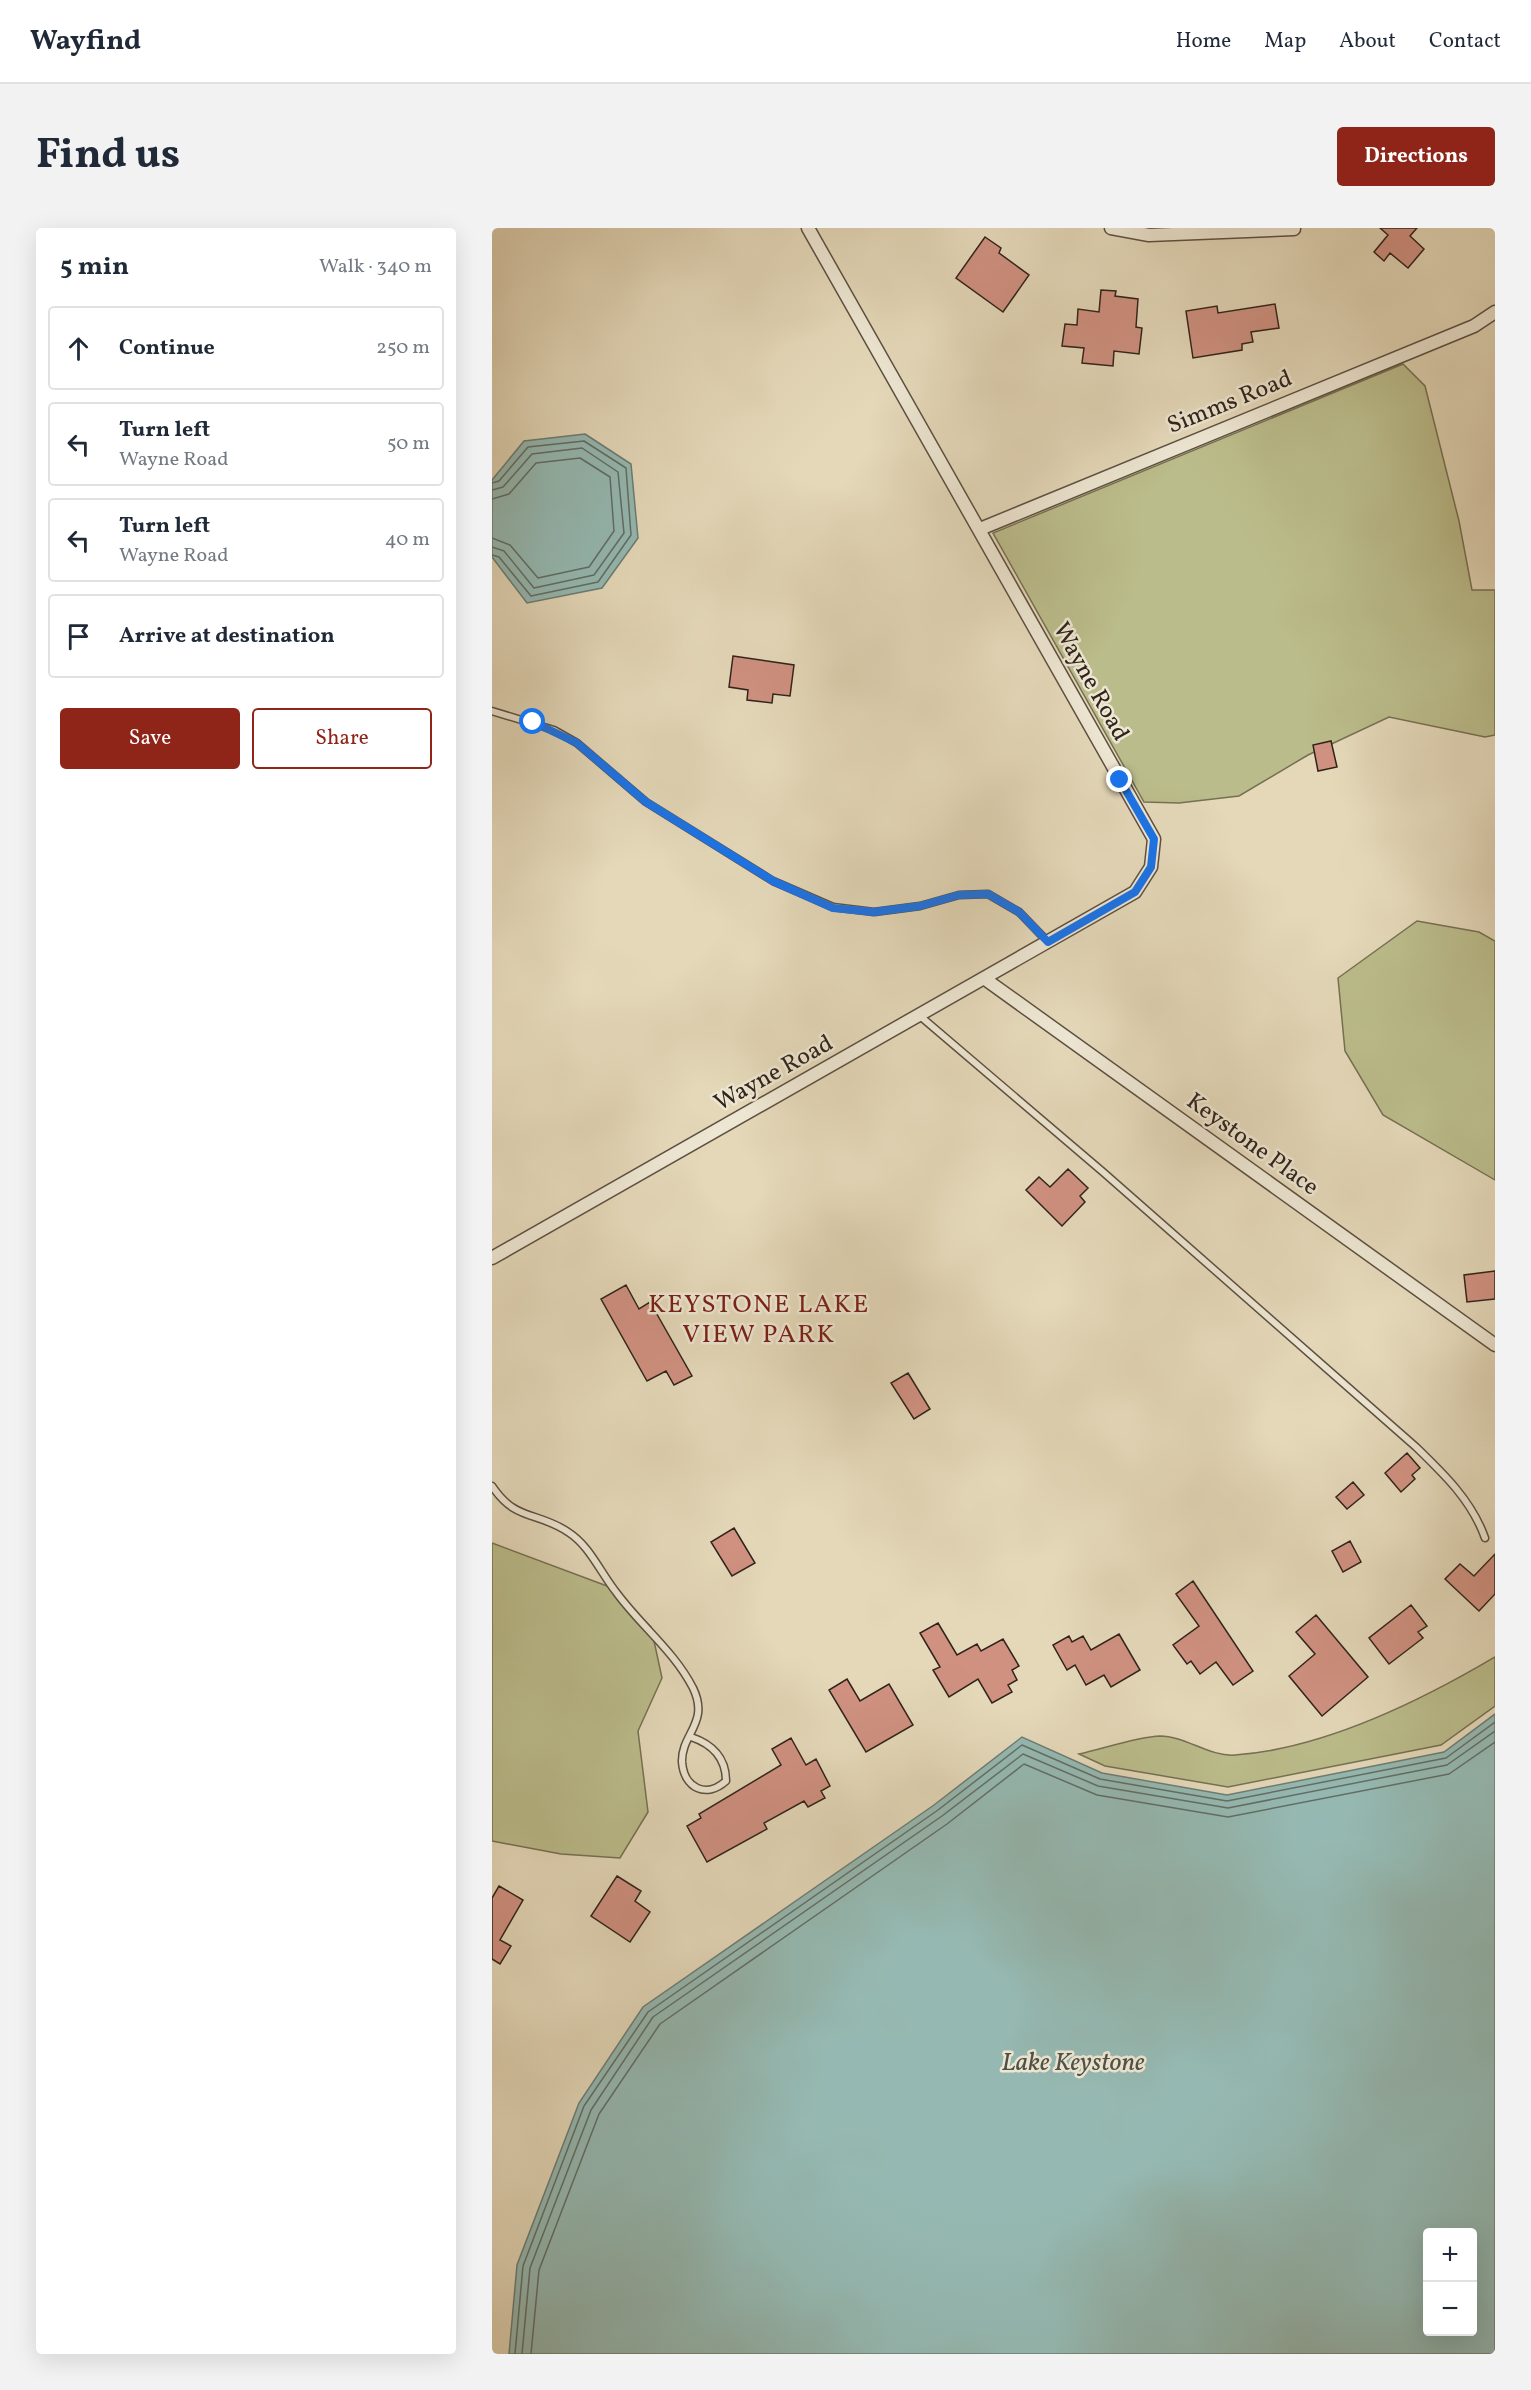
<!DOCTYPE html>
<html lang="en">
<head>
<meta charset="utf-8">
<style>
	:root { --surface:#fff; --page:#f2f2f3; --text:#1f2937; --muted:#747a83; --line:#e0e1e3; --accent:#8f2418 }
	body { margin:0; font-family:Vollkorn,serif; background:var(--page); color:var(--text) }
	.controls { position:absolute; right:18px; bottom:18px; display:grid; overflow:hidden; border-radius:6px; box-shadow:0 6px 24px #0002 }
	.controls button { width:54px; height:54px; display:grid; place-items:center; padding:0; border:0; border-bottom:2px solid var(--line); background:var(--surface); color:var(--text); font:30px sans-serif }
	.stop { position:absolute; width:18px; height:18px; margin:-14px; border:4px solid #1a73e8; border-radius:50%; background:#fff }
	.stop.end { background:#1a73e8; border-color:#fff; box-shadow:0 2px 6px #0008 }
	.list { margin:0; padding:0; list-style:none }
	h2 { display:flex; justify-content:space-between; align-items:center; height:78px; margin:0; padding:0 24px; font-size:26px }
	h2 small { font-size:20px; font-weight:400; color:var(--muted) }
	.list li { display:grid; grid-template-columns:39px 1fr auto; gap:18px; align-items:center; box-sizing:border-box; height:84px; margin:0 12px 12px; padding:0 12px; border:2px solid var(--line); border-radius:6px }
	.list b { display:block; font-size:22px; white-space:nowrap }
	.list p { margin:0; font-size:20px; white-space:nowrap; color:var(--muted) }
	.list em { font-size:20px; font-style:normal; color:var(--muted) }
	.actions { display:flex; gap:12px; padding:18px 24px }
	.actions a { flex:1; padding:14px 0; border:2px solid var(--accent); border-radius:6px; text-align:center; font-size:21px; color:var(--accent) }
	.actions .main { background:var(--accent); color:#fff }
	.icon { flex:none; width:33px; height:33px; fill:none; stroke:currentColor; stroke-width:2; stroke-linecap:round; stroke-linejoin:round }
	.map { position:relative; flex:none; width:1003px; height:2126px; overflow:hidden; border-radius:6px }
	header { display:flex; align-items:center; gap:36px; box-sizing:border-box; height:84px; padding:0 30px; background:var(--surface); border-bottom:2px solid var(--line) }
	header strong { font-size:28px }
	nav { display:flex; gap:33px; margin-inline-start:auto; font-size:21px }
	.intro { display:flex; align-items:center; justify-content:space-between; box-sizing:border-box; height:144px; padding:0 36px }
	h1 { margin:0; font-size:42px }
	.button { padding:15px 27px; border-radius:6px; background:var(--accent); color:#fff; font-size:21px; font-weight:700 }
	main { display:flex; gap:36px; padding:0 36px }
	aside { flex:1; background:var(--surface); border-radius:6px; box-shadow:0 6px 24px #0002 }
	.map>svg:first-child { display:block }
	.green { fill:#bbbc8b; stroke:#767053; stroke-width:1.5 }
	.water { fill:#95b9b2; stroke:#6d7d76; stroke-width:1.5; fill-rule:evenodd }
	.lines { fill:none; stroke-linecap:round; stroke-linejoin:round }
	.shore { stroke:#626e66; stroke-width:1.5 }
	.building { fill:#d09181; stroke:#30231b; stroke-width:1.5 }
	.service-casing { stroke:#5d5042; stroke-width:9 }
	.minor-casing { stroke:#5d5042; stroke-width:15 }
	.service { stroke:#ede6d2; stroke-width:6 }
	.minor { stroke:#ede6d2; stroke-width:12 }
	.route { stroke:#1a73e8; stroke-width:8 }
	.labels { text-anchor:middle; dominant-baseline:central; stroke-width:5; stroke-linejoin:round; paint-order:stroke }
	.street-label { font-size:24px; fill:#30231b; stroke:#ede6d2 }
	.neighbourhood-label { font-size:26px; letter-spacing:1.5px; fill:#7a1f14; stroke:#ede6d2 }
	.water-label { font-size:26px; font-style:italic; fill:#4e5048; stroke:#ede6d2 }
</style>
</head>
<body>
<header>
<strong>Wayfind</strong>
<nav><a>Home</a><a>Map</a><a>About</a><a>Contact</a></nav>
</header>
<div class="intro"><h1>Find us</h1><a class="button">Directions</a></div>
<main>
<aside>
<h2>5 min<small>Walk · 340 m</small></h2>
<ul class="list">
<li><svg class="icon" aria-label="ahead" viewBox="0 0 24 24"><path d="M12 20V5M6 11l6-6 6 6"/></svg><div><b>Continue</b></div><em>250 m</em></li>
<li><svg class="icon" aria-label="left" viewBox="0 0 24 24"><path d="M17 20v-9H6M10 6l-5 5 5 5"/></svg><div><b>Turn left</b><p>Wayne Road</p></div><em>50 m</em></li>
<li><svg class="icon" aria-label="left" viewBox="0 0 24 24"><path d="M17 20v-9H6M10 6l-5 5 5 5"/></svg><div><b>Turn left</b><p>Wayne Road</p></div><em>40 m</em></li>
<li><svg class="icon" aria-label="arrive" viewBox="0 0 24 24"><path d="M6 21V4h12l-3 4 3 4H6"/></svg><div><b>Arrive at destination</b></div></li>
</ul>
<div class="actions"><a class="main">Save</a><a>Share</a></div>
</aside>
<div class="map">
<svg width="1003" height="2126" viewBox="0 0 1003 2126">
	<rect width="100%" height="100%" fill="#e4d8b9"/>
	<filter id="stains"><feTurbulence type="fractalNoise" baseFrequency=".00333" numOctaves="4"/><feColorMatrix values="0 0 0 0 .2 0 0 0 0 .09 0 0 0 0 .02 0 0 0 .5 -.17"/></filter>
	<radialGradient id="worn" r=".72"><stop offset=".6" stop-color="#630" stop-opacity="0"/><stop offset="1" stop-color="#630" stop-opacity=".3"/></radialGradient>
	<!-- green -->
	<path class="green" d="M911 136 933 158 967 293 980 362H1003V507L993 509 897 489 816 527 747 568 687 575 652 574 501 305Z
		M925 693 987 704 1003 713V952L891 887 853 823 846 750Z
		M0 1315 115 1358 159 1399 170 1450 146 1503 156 1584 128 1630 69 1626 0 1613Z
		M1003 1429V1478L949 1517 736 1559 613 1538 587 1526C611 1521 644 1509 668 1508 693 1508 718 1529 743 1527 832 1521 927 1474 1003 1429Z"/>
	<!-- water -->
	<path class="water" d="M93 206 139 236 146 310 110 360 35 375 0 329V252L32 213Z
		M1003 1486V2126H17L25 2037 87 1875 151 1779 442 1577 530 1509 610 1545 735 1567 952 1524ZM980 2004V2104H936V2004Z"/>
	<g class="lines">
		<!-- shore -->
		<path class="shore" d="M0 255 7 253 36 219 92 213 134 240 139 307 106 354 39 368 7 329 0 327
			M0 262 11 259 40 226 90 220 126 244 132 305 102 347 42 360 12 323 0 319
			M0 271 17 266 44 235 88 230 118 249 122 303 97 339 46 350 18 317 0 310
			M23 2126 31 2038 92 1878 156 1784 446 1582 530 1517 608 1551 735 1573 954 1530 1003 1494
			M30 2126 38 2040 99 1882 161 1789 450 1588 531 1526 606 1558 736 1580 955 1537 1003 1503
			M39 2126 47 2042 107 1886 168 1796 455 1596 532 1536 605 1567 736 1589 957 1546 1003 1514"/>
	</g>
	<!-- building -->
	<path class="building" d="M888 0H925L918 8 932 21 916 40 898 25 892 33 882 24 896 7Z
		M493 9 509 20 507 25 537 47 511 84 464 50Z
		M609 62 624 63 623 68 646 71 644 99 650 100 647 126 622 123 621 138 590 135 592 120 570 118 573 96 585 97 586 81 607 84Z
		M783 76 787 100 759 104 761 114 750 116V122L701 130 694 83 725 78 726 85Z
		M241 428 302 437 298 468 281 466 280 475 255 472 256 462 237 459Z
		M839 513 845 539 826 543 821 517Z
		M576 941 596 960 588 968 593 974 570 998 534 962 547 949 558 959Z
		M1003 1043V1071L975 1074 972 1047Z
		M134 1057 147 1081 158 1074 200 1148 182 1157 174 1143 155 1153 109 1071Z
		M416 1145 438 1181 422 1191 399 1155Z
		M915 1225 928 1240 920 1247 923 1251 909 1264 893 1245Z
		M861 1254 872 1267 855 1281 844 1269Z
		M242 1300 263 1335 240 1348 219 1314Z
		M858 1313 869 1334 851 1344 840 1323Z
		M1003 1326V1366L987 1383 953 1351 968 1336 982 1348Z
		M701 1353 761 1443 741 1457 724 1434 708 1446 699 1433 695 1436 681 1417 707 1398 684 1366Z
		M919 1377 935 1398 926 1404 931 1410 897 1436 877 1410Z
		M824 1387 876 1449 830 1488 797 1448 823 1426 804 1404Z
		M446 1395 465 1427 485 1416 489 1423 511 1411 527 1438 520 1442 525 1452 516 1457 520 1464 500 1475 486 1451 457 1469 441 1442 448 1439 428 1405Z
		M627 1406 648 1442 619 1459 612 1447 594 1457 583 1437 575 1442 561 1417 577 1408 580 1414 591 1408 599 1422Z
		M355 1451 368 1473 397 1456 421 1497 374 1524 337 1462Z
		M299 1510 314 1537 324 1531 338 1558 329 1563 333 1570 316 1579 312 1573 272 1595 275 1601 215 1634 195 1598 209 1590 207 1586 289 1537 280 1521Z
		M125 1648 149 1663 143 1673 158 1684 138 1714 99 1688Z
		M7 1658 31 1672 8 1712 19 1718 8 1736 0 1731V1670Z"/>
	<g class="lines">
		<defs>
			<path id="service" d="M0 483 62 502 85 515 154 574 281 653 341 679 382 684 428 678 467 667 496 666 527 684 556 714
				M428 788 611 944 924 1219C952 1246 980 1273 993 1310
				M0 1258C24 1294 45 1283 76 1304 98 1318 108 1344 124 1364 148 1397 182 1423 201 1460 218 1495 189 1506 190 1534 192 1560 214 1571 234 1553 234 1530 220 1516 199 1509"/>
			<path id="minor" d="M619 0 657 7 802 1
				M488 301 982 98 1003 84
				M493 751 1003 1117
				M0 1030 643 664 659 639 662 611 316 0"/>
		</defs>
		<!-- service casing -->
		<use href="#service" class="service-casing"/>
		<!-- minor casing -->
		<use href="#minor" class="minor-casing"/>
		<!-- service -->
		<use href="#service" class="service"/>
		<!-- minor -->
		<use href="#minor" class="minor"/>
	</g>
	<g class="lines">
		<!-- route -->
		<path class="route" d="M41 494 85 515 154 574 281 653 341 680 382 684 428 678 467 667 496 666 527 684 556 714 643 664 659 639 662 611 628 552"/>
	</g>
	<g class="labels">
		<!-- street labels -->
		<g class="street-label">
			<text transform="translate(738 175) rotate(-22)">Simms Road</text>
			<text transform="translate(598 454) rotate(61)">Wayne Road</text>
			<text transform="translate(282 846) rotate(-29)">Wayne Road</text>
			<text transform="translate(760 917) rotate(36)">Keystone Place</text>
		</g>
		<!-- neighbourhood labels -->
		<g class="neighbourhood-label">
			<text x="267" y="1077">KEYSTONE LAKE<tspan x="267" dy="30">VIEW PARK</tspan></text>
		</g>
		<!-- water labels -->
		<g class="water-label">
			<text x="581" y="1835">Lake Keystone</text>
		</g>
	</g>
	<rect width="100%" height="100%" filter="url(#stains)"/>
	<rect width="100%" height="100%" fill="url(#worn)"/>
</svg>
<div class="controls">
<button>+</button>
<button>−</button>
</div>
<div class="stop" style="left:41px;top:494px"></div>
<div class="stop end" style="left:628px;top:552px"></div>
</div>
</main>
</body>
</html>
